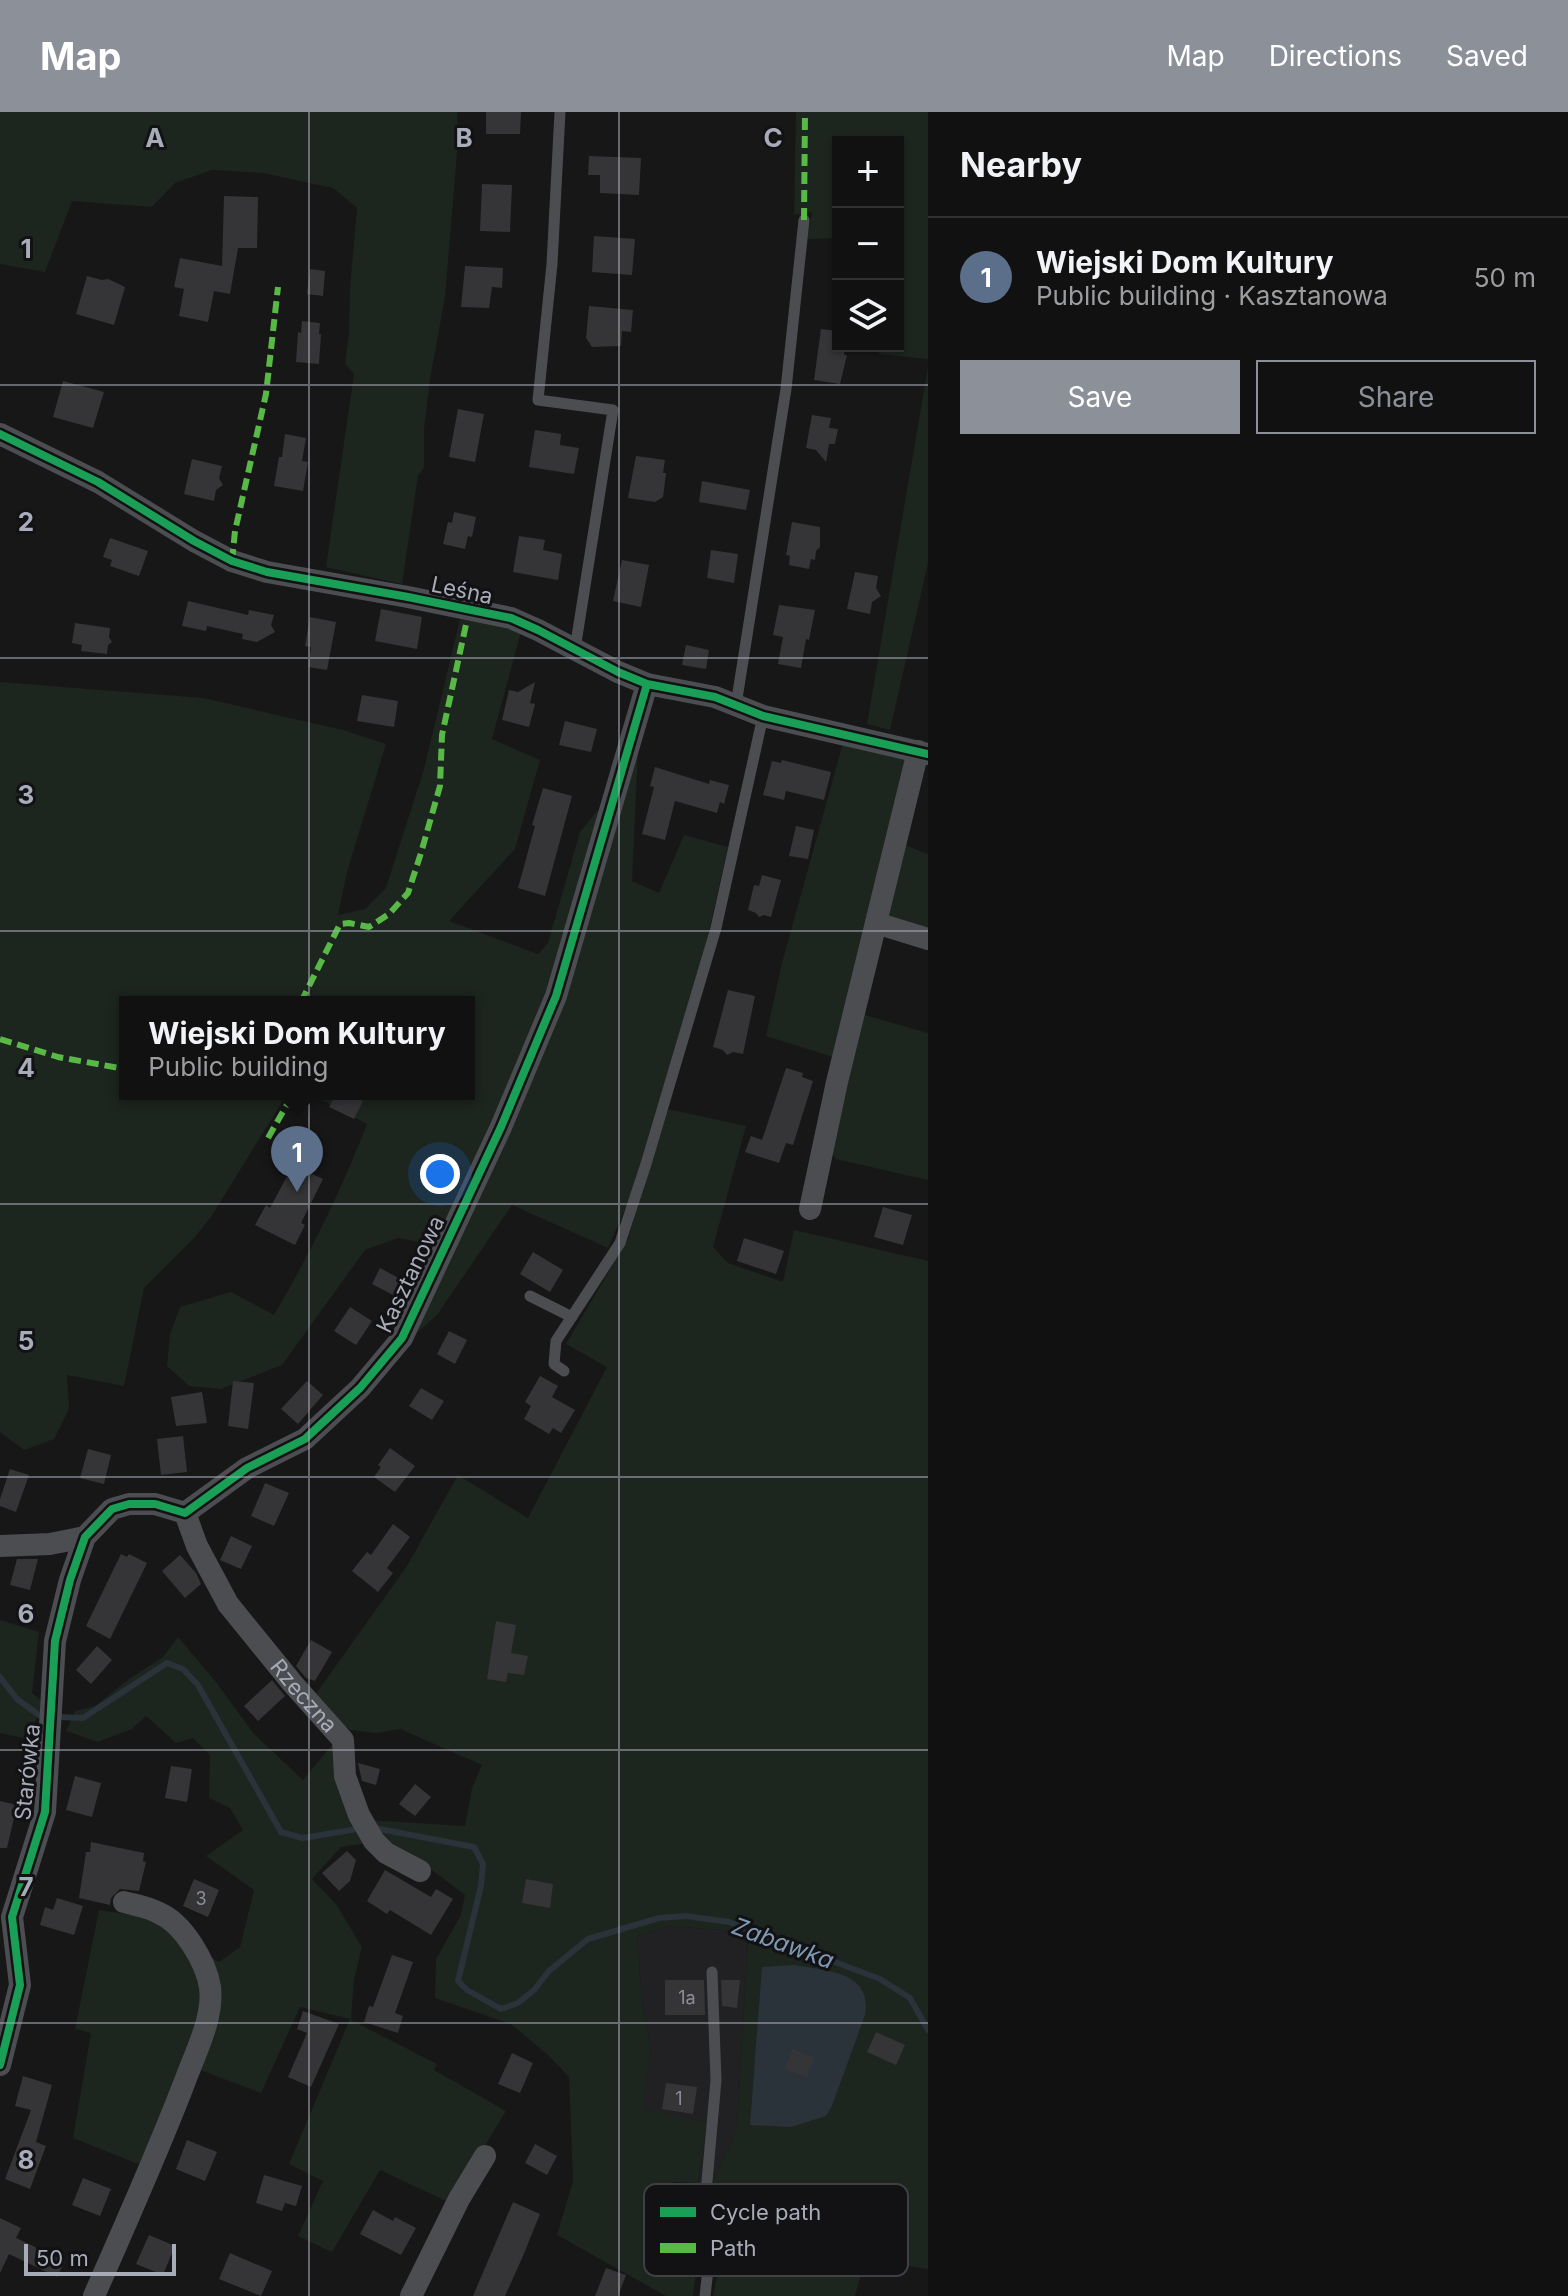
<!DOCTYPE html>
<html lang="en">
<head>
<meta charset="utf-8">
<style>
	:root { --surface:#111112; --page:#1e1f20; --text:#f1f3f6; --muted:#9c9d9f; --line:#303132; --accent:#8c9099 }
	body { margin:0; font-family:Inter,sans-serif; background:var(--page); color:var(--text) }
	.controls { position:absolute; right:24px; top:24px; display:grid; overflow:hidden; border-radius:0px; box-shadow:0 2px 6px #0004 }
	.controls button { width:72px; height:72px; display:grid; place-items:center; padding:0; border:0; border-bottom:2px solid var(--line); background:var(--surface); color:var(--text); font:40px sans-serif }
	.scale { position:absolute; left:24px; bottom:20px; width:152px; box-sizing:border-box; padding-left:8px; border:4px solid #a8acb9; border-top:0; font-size:22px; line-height:28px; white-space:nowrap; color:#a8acb9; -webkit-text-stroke:6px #121114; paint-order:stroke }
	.you { position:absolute; left:440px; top:1062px; width:28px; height:28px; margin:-20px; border:6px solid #fff; border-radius:50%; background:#1a73e8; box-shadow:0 0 0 12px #1a73e833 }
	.badge { display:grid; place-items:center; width:52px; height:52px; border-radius:50%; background:var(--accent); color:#fff; font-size:26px; font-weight:700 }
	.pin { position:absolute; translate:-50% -66px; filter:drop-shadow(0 2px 4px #0008) }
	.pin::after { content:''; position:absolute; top:42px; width:28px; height:24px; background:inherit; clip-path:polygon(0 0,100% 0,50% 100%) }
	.popup { position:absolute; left:119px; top:884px; width:356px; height:104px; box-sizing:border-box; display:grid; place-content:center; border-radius:0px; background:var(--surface); filter:drop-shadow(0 2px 6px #0005); font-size:26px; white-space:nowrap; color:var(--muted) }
	.popup b { font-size:30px; color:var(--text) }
	.popup::after { content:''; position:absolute; left:50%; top:100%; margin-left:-16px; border:16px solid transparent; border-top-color:var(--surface) }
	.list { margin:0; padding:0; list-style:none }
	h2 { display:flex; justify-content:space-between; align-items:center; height:104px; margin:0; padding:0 32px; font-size:34px }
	h2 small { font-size:26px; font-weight:400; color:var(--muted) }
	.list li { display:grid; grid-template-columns:52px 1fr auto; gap:24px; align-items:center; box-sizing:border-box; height:120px; padding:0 32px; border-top:2px solid var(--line) }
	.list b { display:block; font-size:30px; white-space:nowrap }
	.list p { margin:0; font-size:26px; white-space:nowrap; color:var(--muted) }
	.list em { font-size:26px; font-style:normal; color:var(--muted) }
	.actions { display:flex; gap:16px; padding:24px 32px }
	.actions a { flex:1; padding:18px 0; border:2px solid var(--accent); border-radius:0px; text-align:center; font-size:28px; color:var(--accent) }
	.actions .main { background:var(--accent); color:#fff }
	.icon { flex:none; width:44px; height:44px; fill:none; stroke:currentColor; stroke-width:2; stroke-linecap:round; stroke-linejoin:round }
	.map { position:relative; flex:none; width:928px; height:2184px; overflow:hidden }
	header { display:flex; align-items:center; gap:48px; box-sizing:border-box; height:112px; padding:0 40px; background:var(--accent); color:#fff }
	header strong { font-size:38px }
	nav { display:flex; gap:44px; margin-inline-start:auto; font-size:28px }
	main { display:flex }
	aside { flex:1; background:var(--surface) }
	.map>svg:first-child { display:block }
	.built { fill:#212124 }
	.green { fill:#1d251f; fill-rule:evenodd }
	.water { fill:#2a323a }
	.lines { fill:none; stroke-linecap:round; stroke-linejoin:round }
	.stream { stroke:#2a323a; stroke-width:6 }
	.building { fill:#353537 }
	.lane { stroke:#4b4d51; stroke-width:11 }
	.street { stroke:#4b4d51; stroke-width:22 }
	.quiet { stroke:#58b947; stroke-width:6; stroke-dasharray:12 6; stroke-linecap:butt }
	.cycleway-casing { stroke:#121114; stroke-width:13 }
	.cycleway { stroke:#1a9f57; stroke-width:8 }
	.grid { fill:none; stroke:#a8acb9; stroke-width:2; stroke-opacity:0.55 }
	.labels { text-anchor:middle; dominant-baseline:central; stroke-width:6; stroke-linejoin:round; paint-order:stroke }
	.number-label { font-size:18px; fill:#8b8e98 }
	.street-label { font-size:22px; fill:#a8acb9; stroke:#121114 }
	.water-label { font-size:24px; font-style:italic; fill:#7f98b4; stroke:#121114 }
	.key { fill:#121114; stroke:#3f4046; stroke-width:2 }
	.key-label { font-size:22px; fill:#a8acb9 }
	.grid-label { font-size:26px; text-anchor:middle; font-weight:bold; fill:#a8acb9; stroke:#121114; stroke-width:6; stroke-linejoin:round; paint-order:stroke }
</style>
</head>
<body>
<header>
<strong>Map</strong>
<nav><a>Map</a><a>Directions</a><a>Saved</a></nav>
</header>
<main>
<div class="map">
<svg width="928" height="2184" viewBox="0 0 928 2184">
	<rect width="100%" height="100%" fill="#171718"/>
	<!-- built -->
	<path class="built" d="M670 1814 738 1819 748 1826 737 2016 712 2072 698 2071 707 2010 642 1998 651 1939 642 1889 637 1824Z"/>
	<!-- green -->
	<path class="green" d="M0 0H457L458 29 445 185 430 267 424 317V355L418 364 402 472 326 455 354 262 345 252 349 221 350 177 357 96 333 76 263 61 212 58 175 71 152 95 72 89 45 160 0 152Z
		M796 0H928V247L879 242 880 234H898V30H838V126L807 127 812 100 794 103Z
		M928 255V451L890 618 867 612Z
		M460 507 498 513 521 520 492 627 540 648 515 737 449 809 538 842 548 831 580 720 599 697 620 641 639 618 632 769 659 781 684 723 728 735 705 836 634 1076 608 1136 512 1093 437 1203 417 1221 443 1157 440 1134 398 1126 365 1138 282 1253 221 1277 189 1274 167 1254 170 1222 180 1195 231 1180 274 1203C310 1142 341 1079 367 1012L311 982H469V890H125V982H287L211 1105 193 1127 144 1176 124 1274 67 1263 69 1297 54 1327 24 1338 0 1320V570L203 586 343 618 386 632 347 760 338 803 365 797 386 776 424 657Z
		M843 631 907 647 833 945 766 924 782 851Z
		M902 732 928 742V817L885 803Z
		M861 902 928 921V1068L836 1047 830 1037Z
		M667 997 746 1014 713 1135 728 1151 783 1170 794 1118 928 1149V2157L865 2147 855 2184H713L718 2160 713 2110 712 2072 737 2016 748 1826 738 1819 670 1814 637 1824 642 1889 651 1939 643 1997 707 2010 698 2071 673 2070 690 2099 698 2142 693 2184H666L557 2123 573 2069 569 1965 550 1945 511 1912 435 1886 436 1847 461 1803 465 1783 424 1752 393 1736 366 1708 465 1714 472 1676 482 1653 400 1617 376 1621 350 1618 313 1586 407 1454 458 1363 528 1406 607 1255 566 1232 628 1127ZM851 1938 832 1994 791 2015Z
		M0 1508 39 1520 32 1581 43 1590 29 1627 0 1621Z
		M178 1525 216 1570 254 1622 303 1668 336 1628 368 1731 341 1735 312 1767 336 1792 362 1835 354 1867 351 1908 437 1952 434 1958 506 1999 450 2091 380 2058 332 2140 298 2124 323 2069 289 2052 350 1907 300 1895 261 1981 184 1952 143 2054 73 2026 91 1921 75 1917 99 1798 146 1805 219 1850 240 1835 254 1778 206 1744 243 1718 230 1696 209 1686 210 1643 193 1626 176 1631 146 1604 132 1617 98 1630 66 1619 75 1599 95 1594 129 1567 163 1545Z"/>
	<!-- water -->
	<path class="water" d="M794 1853C826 1859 873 1859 865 1903L832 1994 826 2004 791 2015 750 2013 762 1855Z"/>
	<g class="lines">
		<!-- stream -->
		<path class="stream" d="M0 1565 17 1587 39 1603
			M59 1605 83 1606 167 1551 183 1557 198 1573 281 1720 303 1726 357 1717
			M374 1716 474 1735 483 1752 481 1774 458 1869 467 1878 501 1897 518 1891 534 1878 549 1859 588 1827 659 1806 686 1804 729 1810 880 1867 910 1886 928 1918"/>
	</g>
	<!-- building -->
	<path class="building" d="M486 0H521L520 22H486Z
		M589 44 641 46 639 83 600 81V63H588Z
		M482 72 512 73 510 120 480 119Z
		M224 84 258 85 257 136H238L230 182 214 179 208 210 179 204 184 177 174 175 180 146 222 154Z
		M594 124 635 127 632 163 592 160Z
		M465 154 503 156 502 176 492 175 489 196 461 195Z
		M310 157 325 159 323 184 307 182Z
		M87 164 102 168 108 167 125 175 114 213 76 202Z
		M589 194 633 198 631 220 622 219 621 234 592 235 586 226Z
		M302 209 320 211 319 222H321L319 252 296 250 298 220 301 221Z
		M821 217 838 219V234H845L844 243H847L840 272 814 268Z
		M63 269 104 280 93 316 53 305Z
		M458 297 484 302 475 350 449 345Z
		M812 303 831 306 829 316 838 317 835 332H829L826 350 816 338 806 336Z
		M535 318 561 322 560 333 579 336 574 362 529 355Z
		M285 322 306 326 302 349 308 350 303 379 274 374 279 345H282Z
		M636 344 665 348 663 361H666L663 385 655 390 628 386Z
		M192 347 222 354 219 366 223 373 216 378 214 389 184 382Z
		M702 369 750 378 746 398 699 390Z
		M454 400 476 405 472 425 468 424 465 437 443 432 448 410 452 411Z
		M792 410 820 415V435L816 439 815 448 811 447 809 457 789 453 790 444 786 443Z
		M519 424 545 428 543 438 562 442 558 468 513 460Z
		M110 426 148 439 139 464 110 454 112 448 103 445Z
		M711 438 738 442 734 471 707 466Z
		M622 448 649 453 641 495 613 489Z
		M855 460 878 464 876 476 881 484 872 490 870 502 847 497Z
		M188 489 248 503 249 498 274 503 271 513 275 520 257 530 242 527 243 522 207 514 206 519 182 514Z
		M779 493 815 498 809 528 806 527 801 556 778 552 783 525 773 523Z
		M381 497 422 505 417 537 375 529Z
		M310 505 336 510 327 558 308 555 311 535 305 534Z
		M75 511 110 516 109 525 112 530 108 533 107 542 81 539 82 533 72 531Z
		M686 533 709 538 706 557 682 553Z
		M535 570 530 591 535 592 529 615 502 608 509 578 518 580Z
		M362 583 398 589 394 615 357 609Z
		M565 609 597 617 591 640 559 633Z
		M782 648 831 660 824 688 786 679 784 688 763 683 772 649 781 651Z
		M655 655 709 672 710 668 729 673 724 692 720 690 717 701 675 689 665 728 642 722 654 675 650 674Z
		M543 676 572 684 545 784 518 776 535 714 532 713Z
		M796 714 814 718 808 747 789 744Z
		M762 763 781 768 771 805 764 803 759 805 756 801 748 798 754 773 759 774Z
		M728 878 755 884 743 942 733 940 727 943 723 938 713 935Z
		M786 956 803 961 802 965 813 969 793 1033 786 1031 779 1051 745 1040 751 1024 762 1028Z
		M336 982H349L363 989 354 1007 329 995Z
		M293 1053 323 1067 301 1111 305 1113 295 1133 255 1113 266 1093 270 1096Z
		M883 1095 912 1103 903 1133 874 1125Z
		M744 1126 784 1139 776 1162 737 1149Z
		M533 1140 563 1158 550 1180 520 1162Z
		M380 1156 404 1169 395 1184 372 1172Z
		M350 1195 372 1209 356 1233 334 1219Z
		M449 1219 467 1228 455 1252 437 1242Z
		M540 1264 558 1274 552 1285 575 1298 561 1321 553 1316 549 1322 524 1307 531 1294 525 1290Z
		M233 1269 254 1271 248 1317 228 1314Z
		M307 1269 323 1283 298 1312 281 1297Z
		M421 1276 444 1289 432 1308 409 1294Z
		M202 1280 207 1311 176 1314 171 1285Z
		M183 1324 187 1360 161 1363 157 1327Z
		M390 1336 415 1354 395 1380 374 1365 381 1355 378 1353Z
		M88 1337 111 1343 104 1372 80 1366Z
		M10 1357 29 1363 16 1400 0 1394V1387Z
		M265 1371 289 1381 274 1414 251 1404Z
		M393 1412 410 1425 387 1456 393 1461 378 1480 352 1459 367 1440 371 1443Z
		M231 1424 252 1434 241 1457 220 1448Z
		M121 1442 127 1445 129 1442 147 1451 110 1527 86 1514Z
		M180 1443 196 1461 201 1472 185 1486 162 1459Z
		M17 1447H38L30 1478 10 1473Z
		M496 1509 516 1513 511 1541 528 1544 524 1563 508 1561 506 1570 487 1567Z
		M311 1528 332 1540 315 1569 306 1566 296 1554Z
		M97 1534 112 1548 91 1572 76 1558Z
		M272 1568 285 1584 258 1609 244 1594Z
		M358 1651 380 1657 376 1673 362 1669Z
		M171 1654 192 1657 187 1690 165 1686Z
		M75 1664 101 1671 92 1705 66 1698Z
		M415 1672 431 1685 415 1704 399 1692Z
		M0 1689 17 1693 7 1736H0Z
		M91 1730 144 1741 143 1749 146 1750 139 1779 120 1777 111 1786 110 1793 79 1786 86 1740H90Z
		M347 1739 356 1748 350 1769 339 1779 322 1761Z
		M385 1758 431 1785 436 1777 453 1787 431 1823 390 1798 387 1802 367 1789Z
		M194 1767 219 1778 208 1805 183 1794Z
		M526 1767 553 1772 550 1796 522 1791Z
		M57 1786 83 1794 74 1823 40 1813 45 1795 53 1798Z
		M392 1843 413 1850 395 1901 403 1904 398 1921 364 1910 369 1894 373 1895Z
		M665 1868H704L705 1903H665Z
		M721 1868H740L737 1896 722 1894Z
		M303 1899 339 1912 311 1975 288 1965 307 1921 297 1917Z
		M876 1920 905 1933 896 1953 867 1940Z
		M792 1937 814 1945 807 1965 785 1957Z
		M512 1941 533 1951 520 1981 498 1972Z
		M23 1964 52 1973 36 2030 46 2034 30 2077 5 2067 31 1998 15 1994Z
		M666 1971 697 1975 693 2002 662 1997Z
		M187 2028 217 2040 205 2069 176 2057Z
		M535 2032 557 2044 547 2063 525 2051Z
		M264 2063 302 2074 296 2094 285 2091 282 2099 256 2091Z
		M83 2066 111 2077 100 2104 72 2093Z
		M513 2090 540 2102 523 2144 505 2184H473Z
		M373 2098 393 2109 395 2105 416 2116 401 2143 360 2122Z
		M0 2106 21 2116 16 2126 65 2149 57 2165 9 2142 0 2161Z
		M149 2123 175 2134 163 2163 136 2152Z
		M230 2141 272 2159 261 2184 219 2167Z
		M606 2156 626 2163 618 2184H595Z"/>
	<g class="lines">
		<!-- lane -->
		<path class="lane" d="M560 0 552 152 538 288 613 298 575 537
			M736 593 786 277 804 108
			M530 1184 572 1205
			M564 1259 554 1252 556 1229 620 1131 646 1052 716 816 763 604
			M705 2184 710 2139 705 2092 716 1968 712 1860"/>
		<!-- street -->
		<g class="street">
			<path d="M0 322 98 370 194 429 232 449 267 460 408 485 511 506 538 518 618 560 647 572 715 585 763 604 928 642"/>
			<path d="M876 811 928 827"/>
			<path d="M810 1097 837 970 918 639"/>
			<path id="s1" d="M185 1401 197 1434 228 1492 293 1572 343 1628 345 1664 359 1703 374 1729 386 1741 420 1759"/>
			<path d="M0 1434 50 1432 85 1425"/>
			<path d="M0 1953 20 1873 12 1805 45 1700 55 1529 70 1468 85 1425 112 1397 129 1392H155L185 1401 247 1356 305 1327 360 1276 402 1226 501 1015 556 884 647 572"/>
			<path d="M94 2184C125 2113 157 2042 185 1969 195 1941 214 1906 210 1875 206 1850 183 1811 159 1801 149 1795 135 1793 124 1790"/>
			<path d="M411 2184 459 2087 485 2044"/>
		</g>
		<!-- quiet -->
		<path class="quiet" d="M804 108 805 0
			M232 449 235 419 266 282 278 175
			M301 890 340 812 349 811 369 815 389 802 408 781 421 741 440 674 442 623 467 508
			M0 927 58 945 125 957
			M268 1026 293 982"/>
		<defs>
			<path id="cycleway" d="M0 322 98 370 194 429 232 449 267 460 408 485 511 506 538 518 618 560 647 572 715 585 763 604 928 642
				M0 1953 20 1873 12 1805 45 1700 55 1529 70 1468 85 1425 112 1397 129 1392H155L185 1401 247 1356 305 1327 360 1276 402 1226 501 1015 556 884 647 572"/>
		</defs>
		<!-- cycleway casing -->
		<use href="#cycleway" class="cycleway-casing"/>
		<!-- cycleway -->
		<use href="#cycleway" class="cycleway"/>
	</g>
	<!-- grid -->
	<path class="grid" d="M309 0V2184M619 0V2184M0 273H928M0 546H928M0 819H928M0 1092H928M0 1365H928M0 1638H928M0 1911H928"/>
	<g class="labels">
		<!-- number labels -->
		<g class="number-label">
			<text x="201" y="1786">3</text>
			<text x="687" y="1885">1a</text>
			<text x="679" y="1986">1</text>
		</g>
		<!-- street labels -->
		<g class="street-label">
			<text transform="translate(462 478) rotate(12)">Leśna</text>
			<text transform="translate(410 1162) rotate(-64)">Kasztanowa</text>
			<text stroke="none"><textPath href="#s1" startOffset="220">Rzeczna</textPath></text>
			<text transform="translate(27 1660) rotate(-84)">Starówka</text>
		</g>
		<!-- water labels -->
		<g class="water-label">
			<text transform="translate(783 1831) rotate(20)">Zabawka</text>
		</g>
	</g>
	<!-- legend -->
	<rect x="644" y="2072" width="264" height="92" rx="12" class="key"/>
	<rect x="660" y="2095" width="36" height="10" fill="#1a9f57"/>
	<rect x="660" y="2131" width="36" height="10" fill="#58b947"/>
	<g class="key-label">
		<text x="710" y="2108">Cycle path</text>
		<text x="710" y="2144">Path</text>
	</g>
	<g class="grid-label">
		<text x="155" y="35">A</text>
		<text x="464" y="35">B</text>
		<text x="773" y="35">C</text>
		<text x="26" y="146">1</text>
		<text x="26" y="419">2</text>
		<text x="26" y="692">3</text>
		<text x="26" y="965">4</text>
		<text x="26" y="1238">5</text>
		<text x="26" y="1511">6</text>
		<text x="26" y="1784">7</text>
		<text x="26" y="2057">8</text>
	</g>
</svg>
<div class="controls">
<button>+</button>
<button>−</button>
<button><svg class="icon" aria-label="layers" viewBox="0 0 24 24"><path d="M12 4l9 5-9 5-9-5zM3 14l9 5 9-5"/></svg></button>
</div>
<div class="scale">50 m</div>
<div class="you"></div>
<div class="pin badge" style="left:297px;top:1080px;background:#5c6f8a">1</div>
<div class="popup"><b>Wiejski Dom Kultury</b>Public building</div>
</div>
<aside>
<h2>Nearby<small></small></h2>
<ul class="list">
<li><span class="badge" style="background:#5c6f8a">1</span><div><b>Wiejski Dom Kultury</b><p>Public building · Kasztanowa</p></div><em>50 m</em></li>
</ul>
<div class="actions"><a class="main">Save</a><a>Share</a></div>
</aside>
</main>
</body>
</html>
